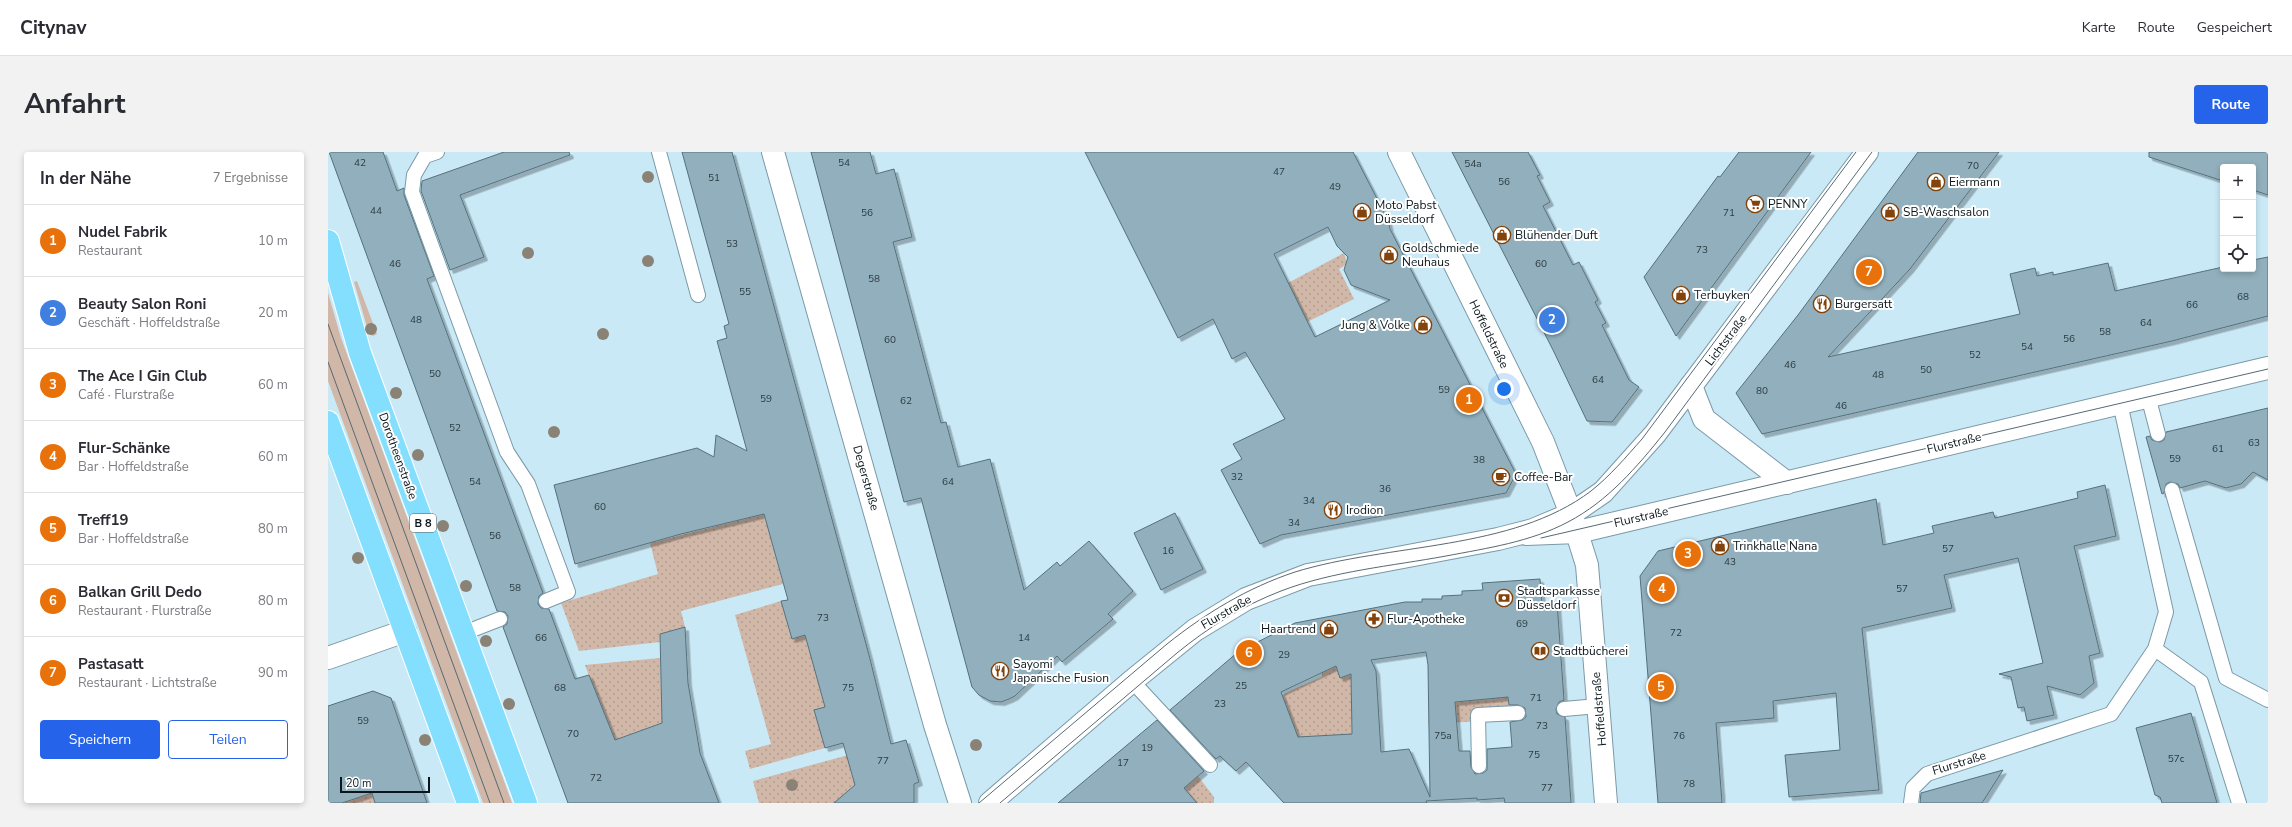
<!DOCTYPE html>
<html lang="de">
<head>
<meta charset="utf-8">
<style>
	:root { --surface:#fff; --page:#f2f2f3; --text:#2b2b33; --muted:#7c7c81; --line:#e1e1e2; --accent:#2563eb }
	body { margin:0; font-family:"Nunito Sans",sans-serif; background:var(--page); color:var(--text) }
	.controls { position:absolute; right:12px; top:12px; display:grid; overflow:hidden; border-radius:4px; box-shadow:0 2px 6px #0003 }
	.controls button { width:36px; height:36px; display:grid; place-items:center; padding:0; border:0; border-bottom:1px solid var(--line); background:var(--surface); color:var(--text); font:20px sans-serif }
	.scale { position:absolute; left:12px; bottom:10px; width:90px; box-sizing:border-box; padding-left:4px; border:2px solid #0a161b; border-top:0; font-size:11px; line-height:14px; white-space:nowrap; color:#0a161b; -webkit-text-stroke:3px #fff; paint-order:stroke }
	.you { position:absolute; left:1176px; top:237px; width:14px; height:14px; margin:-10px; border:3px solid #fff; border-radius:50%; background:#1a73e8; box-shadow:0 0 0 6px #1a73e833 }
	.badge { display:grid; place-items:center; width:26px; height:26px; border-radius:50%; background:var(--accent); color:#fff; font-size:13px; font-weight:700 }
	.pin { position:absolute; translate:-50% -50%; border:2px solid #fff; box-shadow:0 1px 4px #0006 }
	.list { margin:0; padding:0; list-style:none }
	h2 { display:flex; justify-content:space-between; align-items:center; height:52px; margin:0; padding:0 16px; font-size:17px }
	h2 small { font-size:13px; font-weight:400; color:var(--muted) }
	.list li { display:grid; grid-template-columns:26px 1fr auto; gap:12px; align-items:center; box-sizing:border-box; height:72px; padding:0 16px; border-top:1px solid var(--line) }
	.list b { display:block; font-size:15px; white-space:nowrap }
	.list p { margin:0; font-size:13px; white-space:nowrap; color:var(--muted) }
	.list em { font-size:13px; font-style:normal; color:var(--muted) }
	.actions { display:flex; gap:8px; padding:12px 16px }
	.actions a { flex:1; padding:9px 0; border:1px solid var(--accent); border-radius:4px; text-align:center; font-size:14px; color:var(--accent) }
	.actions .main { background:var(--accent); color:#fff }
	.icon { flex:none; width:22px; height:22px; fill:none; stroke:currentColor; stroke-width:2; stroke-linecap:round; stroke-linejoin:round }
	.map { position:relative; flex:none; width:1940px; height:651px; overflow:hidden; border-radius:4px }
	header { display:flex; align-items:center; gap:24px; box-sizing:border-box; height:56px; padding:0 20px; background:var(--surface); border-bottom:1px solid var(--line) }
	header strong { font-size:19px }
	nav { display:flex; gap:22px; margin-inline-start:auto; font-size:14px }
	.intro { display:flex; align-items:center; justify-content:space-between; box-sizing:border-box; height:96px; padding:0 24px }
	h1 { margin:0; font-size:28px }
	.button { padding:10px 18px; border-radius:4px; background:var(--accent); color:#fff; font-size:14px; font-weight:700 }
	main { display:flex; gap:24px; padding:0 24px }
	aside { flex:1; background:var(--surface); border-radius:4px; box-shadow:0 2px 6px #0003 }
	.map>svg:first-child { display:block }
	.grass { fill:#d0b7a7 }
	.garden { fill:url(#garden-dots) }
	.building { fill:#91afbc; stroke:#54717d; fill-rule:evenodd; filter:url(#shadow) }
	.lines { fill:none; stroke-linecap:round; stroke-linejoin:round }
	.lane-casing { stroke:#7b99a6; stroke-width:16 }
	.street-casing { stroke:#7b99a6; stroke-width:24 }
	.secondary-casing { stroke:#7b99a6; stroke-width:24 }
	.primary-casing { stroke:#fff; stroke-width:24 }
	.lane { stroke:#fff; stroke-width:14 }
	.street { stroke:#fff; stroke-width:22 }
	.secondary { stroke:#fff; stroke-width:22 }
	.primary { stroke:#83dffd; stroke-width:22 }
	.tram { stroke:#576a73; stroke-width:1 }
	.tree { fill:#8b8276 }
	.labels { text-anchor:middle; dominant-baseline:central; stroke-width:4; stroke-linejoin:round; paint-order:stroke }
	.number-label { font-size:10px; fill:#2c3c43 }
	.shield { fill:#fff; stroke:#545c5f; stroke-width:1 }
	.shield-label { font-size:11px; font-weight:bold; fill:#0a161b }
	.poi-label { font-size:12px; fill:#0a161b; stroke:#fff; text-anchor:start }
	.street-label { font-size:12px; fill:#0a161b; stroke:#fff }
</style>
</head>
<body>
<header>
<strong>Citynav</strong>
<nav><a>Karte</a><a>Route</a><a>Gespeichert</a></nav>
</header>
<div class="intro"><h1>Anfahrt</h1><a class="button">Route</a></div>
<main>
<aside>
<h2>In der Nähe<small>7 Ergebnisse</small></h2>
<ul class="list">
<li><span class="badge" style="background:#e8710a">1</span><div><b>Nudel Fabrik</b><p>Restaurant</p></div><em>10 m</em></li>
<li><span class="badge" style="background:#3f7fe0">2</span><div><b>Beauty Salon Roni</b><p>Geschäft · Hoffeldstraße</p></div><em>20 m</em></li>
<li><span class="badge" style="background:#e8710a">3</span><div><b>The Ace I Gin Club</b><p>Café · Flurstraße</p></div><em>60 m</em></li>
<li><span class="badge" style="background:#e8710a">4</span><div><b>Flur-Schänke</b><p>Bar · Hoffeldstraße</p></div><em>60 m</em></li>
<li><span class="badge" style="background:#e8710a">5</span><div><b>Treff19</b><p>Bar · Hoffeldstraße</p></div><em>80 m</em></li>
<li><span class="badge" style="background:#e8710a">6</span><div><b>Balkan Grill Dedo</b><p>Restaurant · Flurstraße</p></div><em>80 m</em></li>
<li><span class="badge" style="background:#e8710a">7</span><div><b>Pastasatt</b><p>Restaurant · Lichtstraße</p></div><em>90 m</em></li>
</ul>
<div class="actions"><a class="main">Speichern</a><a>Teilen</a></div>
</aside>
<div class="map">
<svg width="1940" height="651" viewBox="0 0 1940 651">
	<defs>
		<pattern id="garden-dots" width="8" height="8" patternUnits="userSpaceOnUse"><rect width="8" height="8" fill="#d0b7a7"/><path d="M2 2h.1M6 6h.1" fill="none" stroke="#b19d8f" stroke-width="1.8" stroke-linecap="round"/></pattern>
		<filter id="shadow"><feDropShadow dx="3.5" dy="3.5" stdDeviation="0" flood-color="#0004"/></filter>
	</defs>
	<rect width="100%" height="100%" fill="#cae9f7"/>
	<!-- grass -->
	<path class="grass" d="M29 129 49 182 45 184 41 182 26 130Z
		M0 141 13 186 184 651H155L0 229Z"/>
	<!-- garden -->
	<path class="garden" d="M1016 101 1019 112 1011 117 1026 147 979 170 960 131Z
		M431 343 455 432 353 459 357 475 332 482V490L251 499 233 451 330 422 322 391 424 365 420 347Z
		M453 449 464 487 477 483 497 555 487 558 497 596 422 617 417 599 443 592 407 463Z
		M1004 502 1012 525 1023 522 1024 611 918 563 964 538 994 525 993 507 998 511 999 520 1000 510Z
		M332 506 334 571 278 591 271 550 257 513Z
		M1168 525 1180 538 1181 555 1191 567 1100 572 1101 562 1128 561 1127 550 1170 546Z
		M524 602 522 617 528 636 509 651H431L425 629Z
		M844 622 870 624 886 645V651H869Z
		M44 641 47 651H14Z"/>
	<!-- building -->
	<path class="building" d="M1 0H55L69 39 76 36V43L106 124 99 127 215 441 211 444 210 452 213 456 221 457 247 527 261 523 287 588 334 571 332 482 357 475 360 531 372 601 391 651H240L175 475 179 472 180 464 177 460 169 459Z
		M176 0H241L242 3 132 43 156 105 122 118 93 39 94 29Z
		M354 0H404L541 503 563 592 578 588 591 630 586 632V651H506L527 633 515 591 497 596 486 558 497 555 477 483 464 487 453 449 460 448 436 362 353 382 247 412 226 333 369 296 386 305 388 283 419 299 389 189 399 186 396 174 401 172Z
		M483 0H542L548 22 566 17 584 85 565 90 613 271 618 270 630 315 662 307 696 438 729 410 732 414 761 389 805 439 780 462 785 467 734 510 729 504 687 544 681 547 673 550 662 549 651 543 644 535 593 346 576 350Z
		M757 0H1025L1060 68 1062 77 1188 322 1178 341 953 383 932 392 893 318 914 307 905 292 957 267 917 200 904 207 885 167 850 186ZM1000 75 1009 94 1020 105 1016 118 1023 133 1062 148 987 185 946 102Z
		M1124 0H1200L1212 23 1209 24 1222 50 1215 54 1245 113 1251 110 1270 148 1267 150 1278 171 1274 173 1301 228 1311 235 1284 270 1259 269 1225 198Z
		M1411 0H1483L1348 184 1316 125 1390 24 1392 25Z
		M1590 0H1671L1582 117 1500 205 1692 162 1682 122 1707 116 1709 124 1725 120V123L1780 111 1787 139 1895 115V117H1925V108L1940 105V164L1844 189 1434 282 1408 241 1470 163Z
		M1821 0H1940V43L1925 38V15H1895V29L1821 5Z
		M1940 256V328L1925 320 1913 332 1898 336 1877 329 1852 336 1850 332 1842 330 1838 332 1836 341 1834 342 1818 285 1822 284 1824 288 1832 290 1836 288 1838 280Z
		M1777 333 1788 384 1746 394 1772 501 1761 504 1766 531 1752 543 1719 534 1726 563 1699 569 1696 555 1690 556 1683 525 1671 522 1715 511 1690 406 1616 423 1624 456 1534 476 1551 638 1461 645 1457 603 1512 598 1508 541 1445 549 1446 566 1388 571 1394 651H1330L1312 424 1330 399 1548 347 1555 393 1606 381 1604 374 1665 360 1667 366 1750 346 1749 340Z
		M847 361 875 417 833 438 806 381Z
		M1212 427 1214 451 1229 450 1236 548 1231 550 1228 557 1229 562 1237 565 1243 651H1177L1176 646 1149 648V646L1098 649 1099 651H956L918 610 908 619 892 604 888 607 842 558 910 500 967 471 1077 450H1094V447H1114V444L1134 443V439L1155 438 1154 431ZM1098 500 1100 513 1102 645 1081 597 1053 600 1048 519 1043 508ZM1008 514 1012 526 1023 522 1024 582 970 585 953 540ZM1180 545 1181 553H1190L1197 556 1198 565 1194 568 1182 570 1184 595 1159 597V618L1155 621 1147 622 1143 615 1142 599H1131L1127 550Z
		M45 539 63 546 99 651H47L44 641 14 651H0V554Z
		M1863 561 1889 651H1834L1832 645 1827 643 1808 576Z
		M829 568 876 619 856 636 869 651H730Z
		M1675 618 1654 651H1592L1593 641Z"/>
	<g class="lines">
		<defs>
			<path id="lane" d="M109 0 97 4 86 23 84 40 179 300 200 332 240 440 218 449
				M331 0 370 143
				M1820 244 1830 282
				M1844 338 1898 526 1940 548
				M136 481 172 467
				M1827 497 1873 530 1911 651
				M804 529 882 613
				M1236 557 1270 554
				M1151 614 1150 563 1190 561
				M1583 651 1585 636 1599 622 1783 562 1827 497 1838 460 1792 251"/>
			<path id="street" d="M445 0 607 573 632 651
				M1071 0 1215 290 1243 362
				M1363 234 1376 267 1459 331
				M1198 382 1250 380 1940 216
				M0 506 77 479"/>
			<path id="secondary" d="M1243 362 1259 413 1278 651
				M662 651 804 529 867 478 918 447 980 423 1170 387 1205 378 1243 362 1275 340 1327 282 1539 0"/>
			<path id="primary" d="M0 89 32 201 198 651
				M0 270 140 651"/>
		</defs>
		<!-- lane casing -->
		<use href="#lane" class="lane-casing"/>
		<!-- street casing -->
		<use href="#street" class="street-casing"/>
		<!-- secondary casing -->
		<use href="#secondary" class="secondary-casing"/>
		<!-- primary casing -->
		<use href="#primary" class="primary-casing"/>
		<!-- lane -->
		<use href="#lane" class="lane"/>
		<!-- street -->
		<use href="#street" class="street"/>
		<!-- secondary -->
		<use href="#secondary" class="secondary"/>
		<!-- primary -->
		<use href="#primary" class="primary"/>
		<!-- tram -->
		<path class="tram" d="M0 172 176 651
			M0 210 162 651
			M1213 386 1940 217
			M651 651 839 492C878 461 919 436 967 420 1061 391 1184 399 1263 339 1282 324 1298 305 1314 287L1528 0
			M672 651 849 501C881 475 914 454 953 439 1005 419 1064 414 1118 404 1160 396 1202 390 1240 370 1280 349 1309 315 1337 280L1544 0"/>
	</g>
	<!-- trees -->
	<g class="tree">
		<circle cx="320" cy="25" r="6"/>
		<circle cx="200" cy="101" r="6"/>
		<circle cx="320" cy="109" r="6"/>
		<circle cx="43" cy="177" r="6"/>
		<circle cx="275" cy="182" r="6"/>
		<circle cx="68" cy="241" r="6"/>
		<circle cx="226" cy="280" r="6"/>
		<circle cx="90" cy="303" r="6"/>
		<circle cx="115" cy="374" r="6"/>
		<circle cx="30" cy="406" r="6"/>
		<circle cx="138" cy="434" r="6"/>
		<circle cx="158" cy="489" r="6"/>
		<circle cx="181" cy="552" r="6"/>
		<circle cx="97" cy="588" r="6"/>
		<circle cx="648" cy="593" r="6"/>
		<circle cx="464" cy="633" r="6"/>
	</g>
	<!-- icons -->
	<defs>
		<symbol id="shop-ring" viewBox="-11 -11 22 22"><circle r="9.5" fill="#fff" stroke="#83430a" stroke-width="1.5"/><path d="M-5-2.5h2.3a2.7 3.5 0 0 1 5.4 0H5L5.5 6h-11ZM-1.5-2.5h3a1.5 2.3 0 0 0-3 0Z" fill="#83430a"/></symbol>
		<symbol id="supermarket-ring" viewBox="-11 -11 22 22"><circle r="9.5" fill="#fff" stroke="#83430a" stroke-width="1.5"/><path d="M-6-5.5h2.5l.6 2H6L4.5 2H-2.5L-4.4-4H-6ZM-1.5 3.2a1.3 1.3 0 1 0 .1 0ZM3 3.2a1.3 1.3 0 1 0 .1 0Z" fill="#83430a"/></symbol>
		<symbol id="restaurant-ring" viewBox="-11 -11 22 22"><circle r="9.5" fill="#fff" stroke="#83430a" stroke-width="1.5"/><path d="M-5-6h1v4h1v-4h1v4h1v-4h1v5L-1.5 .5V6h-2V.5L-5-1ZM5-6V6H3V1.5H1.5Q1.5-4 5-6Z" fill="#83430a"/></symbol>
		<symbol id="cafe-ring" viewBox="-11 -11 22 22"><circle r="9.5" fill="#fff" stroke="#83430a" stroke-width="1.5"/><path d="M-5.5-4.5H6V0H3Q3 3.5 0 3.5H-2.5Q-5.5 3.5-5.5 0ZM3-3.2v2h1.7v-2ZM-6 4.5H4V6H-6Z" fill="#83430a"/></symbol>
		<symbol id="bank-ring" viewBox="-11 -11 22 22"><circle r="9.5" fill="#fff" stroke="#83430a" stroke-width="1.5"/><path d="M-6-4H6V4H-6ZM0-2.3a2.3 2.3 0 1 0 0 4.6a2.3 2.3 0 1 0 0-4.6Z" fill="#83430a"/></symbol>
		<symbol id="pharmacy-ring" viewBox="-11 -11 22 22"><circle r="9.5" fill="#fff" stroke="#83430a" stroke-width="1.5"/><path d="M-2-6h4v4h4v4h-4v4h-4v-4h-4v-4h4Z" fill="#83430a"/></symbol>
		<symbol id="library-ring" viewBox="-11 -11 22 22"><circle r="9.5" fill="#fff" stroke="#83430a" stroke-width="1.5"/><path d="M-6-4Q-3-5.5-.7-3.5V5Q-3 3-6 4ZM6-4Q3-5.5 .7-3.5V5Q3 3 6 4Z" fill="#83430a"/></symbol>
	</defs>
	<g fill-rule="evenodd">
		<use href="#shop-ring" x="1598" y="20" width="20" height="20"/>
		<use href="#supermarket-ring" x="1417" y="42" width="20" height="20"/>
		<use href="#shop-ring" x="1024" y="50" width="20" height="20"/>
		<use href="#shop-ring" x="1552" y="50" width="20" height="20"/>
		<use href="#shop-ring" x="1164" y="73" width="20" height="20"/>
		<use href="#shop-ring" x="1051" y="93" width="20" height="20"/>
		<use href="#shop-ring" x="1343" y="133" width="20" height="20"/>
		<use href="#restaurant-ring" x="1484" y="142" width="20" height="20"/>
		<use href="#shop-ring" x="1085" y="163" width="20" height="20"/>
		<use href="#cafe-ring" x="1163" y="315" width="20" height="20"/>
		<use href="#restaurant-ring" x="995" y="348" width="20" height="20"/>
		<use href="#shop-ring" x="1382" y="384" width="20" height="20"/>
		<use href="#bank-ring" x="1166" y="436" width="20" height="20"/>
		<use href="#pharmacy-ring" x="1036" y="457" width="20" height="20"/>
		<use href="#shop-ring" x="991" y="467" width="20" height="20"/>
		<use href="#library-ring" x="1202" y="489" width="20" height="20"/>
		<use href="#restaurant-ring" x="662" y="509" width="20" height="20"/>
	</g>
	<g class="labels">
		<!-- number labels -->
		<g class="number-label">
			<text x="32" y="11">42</text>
			<text x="516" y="11">54</text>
			<text x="1145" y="12">54a</text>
			<text x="1645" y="14">70</text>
			<text x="951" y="20">47</text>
			<text x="386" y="26">51</text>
			<text x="1176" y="30">56</text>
			<text x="1007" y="35">49</text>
			<text x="48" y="59">44</text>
			<text x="539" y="61">56</text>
			<text x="1401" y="61">71</text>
			<text x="404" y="92">53</text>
			<text x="1374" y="98">73</text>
			<text x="67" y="112">46</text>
			<text x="1213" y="112">60</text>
			<text x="546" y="127">58</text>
			<text x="417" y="140">55</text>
			<text x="1915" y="145">68</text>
			<text x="1864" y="153">66</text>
			<text x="88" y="168">48</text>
			<text x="1818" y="171">64</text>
			<text x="1777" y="180">58</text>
			<text x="1741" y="187">56</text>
			<text x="562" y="188">60</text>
			<text x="1699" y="195">54</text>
			<text x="1647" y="203">52</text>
			<text x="1462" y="213">46</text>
			<text x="1598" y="218">50</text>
			<text x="107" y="222">50</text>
			<text x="1550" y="223">48</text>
			<text x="1270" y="228">64</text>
			<text x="1116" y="238">59</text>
			<text x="1434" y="239">80</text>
			<text x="438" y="247">59</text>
			<text x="578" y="249">62</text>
			<text x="1513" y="254">46</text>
			<text x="127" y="276">52</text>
			<text x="1926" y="291">63</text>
			<text x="1890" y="297">61</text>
			<text x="1847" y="307">59</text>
			<text x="1151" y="308">38</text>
			<text x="909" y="325">32</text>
			<text x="147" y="330">54</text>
			<text x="620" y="330">64</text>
			<text x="1057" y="337">36</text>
			<text x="981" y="349">34</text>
			<text x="272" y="355">60</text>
			<text x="966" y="371">34</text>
			<text x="167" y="384">56</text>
			<text x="1620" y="397">57</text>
			<text x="840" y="399">16</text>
			<text x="1402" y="410">43</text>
			<text x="187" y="436">58</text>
			<text x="1574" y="437">57</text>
			<text x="495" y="466">73</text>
			<text x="1194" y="472">69</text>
			<text x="1348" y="481">72</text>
			<text x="213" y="486">66</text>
			<text x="696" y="486">14</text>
			<text x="956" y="503">29</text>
			<text x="913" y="534">25</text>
			<text x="232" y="536">68</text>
			<text x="520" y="536">75</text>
			<text x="1208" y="546">71</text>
			<text x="892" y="552">23</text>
			<text x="35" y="569">59</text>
			<text x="1214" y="574">73</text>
			<text x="245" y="582">70</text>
			<text x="1115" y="584">75a</text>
			<text x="1351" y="584">76</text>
			<text x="819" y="596">19</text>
			<text x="1206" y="603">75</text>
			<text x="1848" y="607">57c</text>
			<text x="555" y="609">77</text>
			<text x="795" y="611">17</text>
			<text x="268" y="626">72</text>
			<text x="1361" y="632">78</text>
			<text x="1219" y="636">77</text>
		</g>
		<!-- shield labels -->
		<rect class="shield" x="82" y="362" width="26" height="18" rx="3"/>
		<g class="shield-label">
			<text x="95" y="371">B 8</text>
		</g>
		<!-- poi labels -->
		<g class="poi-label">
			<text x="1621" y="30">Eiermann</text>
			<text x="1440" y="52">PENNY</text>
			<text x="1047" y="53">Moto Pabst<tspan x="1047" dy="14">Düsseldorf</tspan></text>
			<text x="1575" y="60">SB-Waschsalon</text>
			<text x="1187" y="83">Blühender Duft</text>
			<text x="1074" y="96">Goldschmiede<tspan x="1074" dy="14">Neuhaus</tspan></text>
			<text x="1366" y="143">Terbuyken</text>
			<text x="1507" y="152">Burgersatt</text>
			<text x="1082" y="173" text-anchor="end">Jung &amp; Volke</text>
			<text x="1186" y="325">Coffee-Bar</text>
			<text x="1018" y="358">Irodion</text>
			<text x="1405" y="394">Trinkhalle Nana</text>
			<text x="1189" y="439">Stadtsparkasse<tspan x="1189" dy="14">Düsseldorf</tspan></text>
			<text x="1059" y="467">Flur-Apotheke</text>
			<text x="988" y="477" text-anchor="end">Haartrend</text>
			<text x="1225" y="499">Stadtbücherei</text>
			<text x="685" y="512">Sayomi<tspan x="685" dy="14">Japanische Fusion</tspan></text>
		</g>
		<!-- street labels -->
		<g class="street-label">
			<text transform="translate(1161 182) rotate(64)">Hoffeldstraße</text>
			<text transform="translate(1398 188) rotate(-53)">Lichtstraße</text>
			<text transform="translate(1626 291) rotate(-14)">Flurstraße</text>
			<text transform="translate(70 304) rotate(70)">Dorotheenstraße</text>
			<text transform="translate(538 326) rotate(74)">Degerstraße</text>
			<text transform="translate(1313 365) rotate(-13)">Flurstraße</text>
			<text transform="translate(898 460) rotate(-30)">Flurstraße</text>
			<text transform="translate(1271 557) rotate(-95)">Hoffeldstraße</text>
			<text transform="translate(1631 611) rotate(-17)">Flurstraße</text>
		</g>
	</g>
</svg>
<div class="controls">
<button>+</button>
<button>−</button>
<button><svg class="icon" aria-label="locate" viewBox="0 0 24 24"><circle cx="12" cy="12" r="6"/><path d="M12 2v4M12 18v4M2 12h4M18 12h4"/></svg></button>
</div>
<div class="scale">20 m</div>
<div class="you"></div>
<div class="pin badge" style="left:1141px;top:248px;background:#e8710a">1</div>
<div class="pin badge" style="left:1224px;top:168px;background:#3f7fe0">2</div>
<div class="pin badge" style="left:1360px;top:402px;background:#e8710a">3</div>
<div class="pin badge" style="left:1334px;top:437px;background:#e8710a">4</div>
<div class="pin badge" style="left:1333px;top:535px;background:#e8710a">5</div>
<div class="pin badge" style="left:921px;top:501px;background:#e8710a">6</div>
<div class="pin badge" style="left:1541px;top:120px;background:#e8710a">7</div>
</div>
</main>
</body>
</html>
